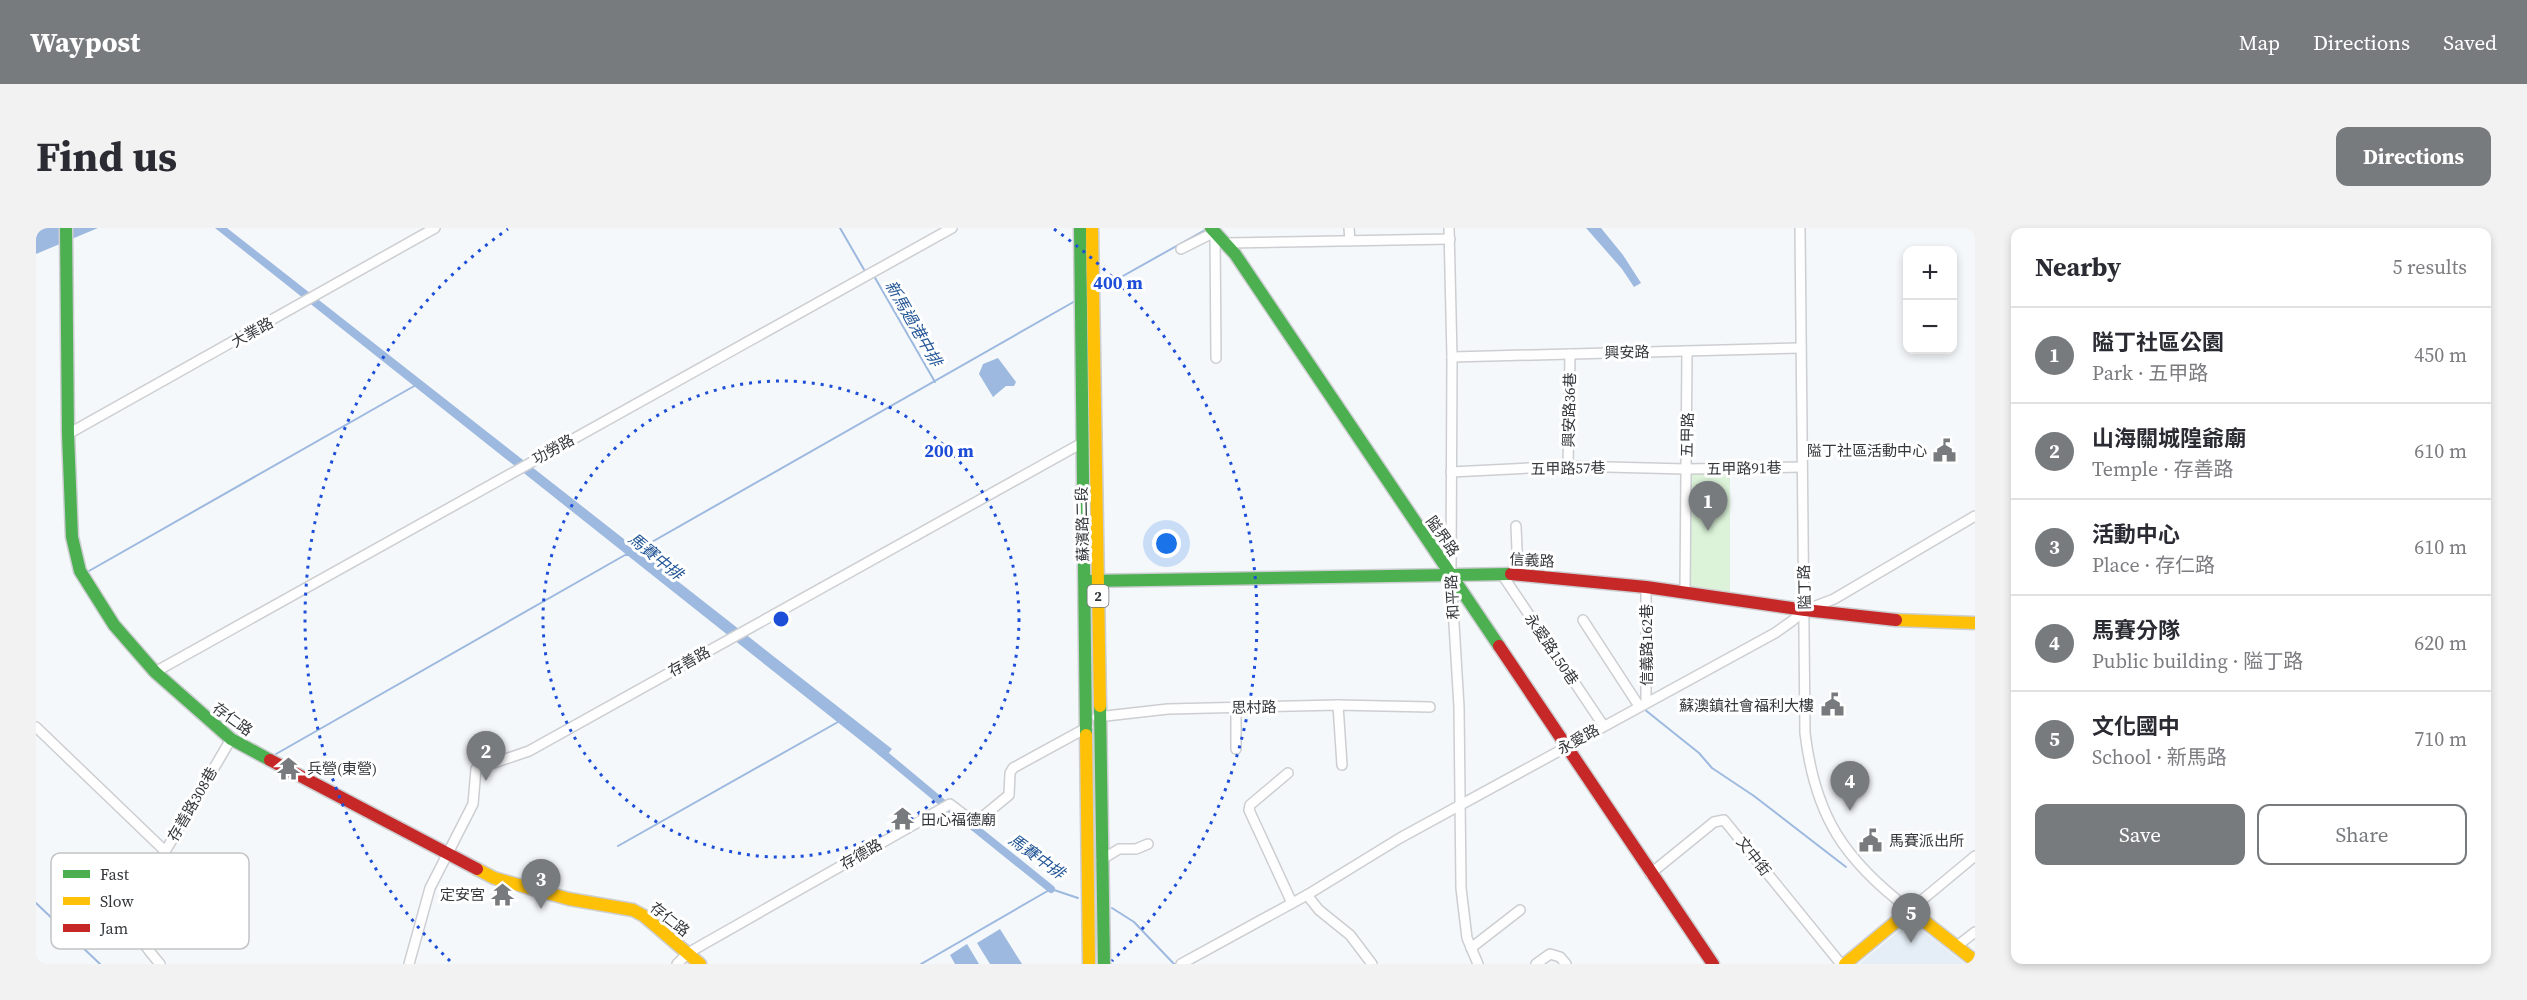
<!DOCTYPE html>
<meta charset="utf-8">
<style>
:root{--surface:#fff;--page:#f2f2f3;--text:#2b2b33;--muted:#7c7c81;--line:#e1e1e2;--accent:#787b7e}
body{margin:0;font-family:"Source Serif 4","Noto Sans TC",serif;background:var(--page);color:var(--text)}
.controls{position:absolute;right:18px;top:18px;display:grid;overflow:hidden;border-radius:12px;box-shadow:0 3px 9px #0003}
.controls button{width:54px;height:54px;display:grid;place-items:center;padding:0;border:0;border-bottom:2px solid var(--line);background:var(--surface);color:var(--text);font:30px sans-serif}
.you{position:absolute;left:1131px;top:316px;width:21px;height:21px;margin:-15px;border:4px solid #fff;border-radius:50%;background:#1a73e8;box-shadow:0 0 0 9px #1a73e833}
.badge{display:grid;place-items:center;width:39px;height:39px;border-radius:50%;background:var(--accent);color:#fff;font-size:20px;font-weight:700}
.pin{position:absolute;translate:-50% -50px;filter:drop-shadow(0 2px 3px #0008)}
.pin::after{content:'';position:absolute;top:32px;width:21px;height:18px;background:inherit;clip-path:polygon(0 0,100% 0,50% 100%)}
.list{margin:0;padding:0;list-style:none}
h2{display:flex;justify-content:space-between;align-items:center;height:78px;margin:0;padding:0 24px;font-size:26px}
h2 small{font-size:20px;font-weight:400;color:var(--muted)}
.list li{display:grid;grid-template-columns:39px 1fr auto;gap:18px;align-items:center;box-sizing:border-box;height:96px;padding:0 24px;border-top:2px solid var(--line)}
.list b{display:block;font-size:22px;white-space:nowrap}
.list p{margin:0;font-size:20px;white-space:nowrap;color:var(--muted)}
.list em{font-size:20px;font-style:normal;color:var(--muted)}
.actions{display:flex;gap:12px;padding:18px 24px}
.actions a{flex:1;padding:14px 0;border:2px solid var(--accent);border-radius:12px;text-align:center;font-size:21px;color:var(--accent)}
.actions .main{background:var(--accent);color:#fff}
.map{position:relative;flex:none;width:1939px;height:736px;overflow:hidden;border-radius:12px}
header{display:flex;align-items:center;gap:36px;box-sizing:border-box;height:84px;padding:0 30px;background:var(--accent);color:#fff}
header strong{font-size:28px}
nav{display:flex;gap:33px;margin-inline-start:auto;font-size:21px}
.intro{display:flex;align-items:center;justify-content:space-between;box-sizing:border-box;height:144px;padding:0 36px}
h1{margin:0;font-size:42px}
.button{padding:15px 27px;border-radius:12px;background:var(--accent);color:#fff;font-size:21px;font-weight:700}
main{display:flex;gap:36px;padding:0 36px}
aside{flex:1;background:var(--surface);border-radius:12px;box-shadow:0 3px 9px #0003}
.map>svg:first-child{display:block}
</style>
<header>
<strong>Waypost</strong>
<nav><a>Map</a><a>Directions</a><a>Saved</a></nav>
</header>
<div class="intro"><h1>Find us</h1><a class="button">Directions</a></div>
<main>
<div class="map">
<svg width="1939" height="736" viewBox="0 0 1939 736">
<rect width="100%" height="100%" fill="#f5f8fb"/>
<path fill="#e5eef6" d="M 1875,693 L 1929,736 L 1823,736 Z"/>
<path fill="#dcf3d9" d="M 1694,240 L 1694,371 L 1649,364 L 1650,241 Z"/>
<g fill="#9db9df">
<path d="M 0,0 L 62,0 L 0,26 Z"/>
<path d="M 179,0 L 191,0 L 856,521 L 848,531 Z"/>
<path d="M 1550,0 L 1565,0 L 1587,27 L 1605,55 L 1598,59 L 1586,41 Z"/>
<path d="M 962,130 L 980,154 L 978,158 L 970,158 L 957,169 L 943,146 L 947,136 Z"/>
<path d="M 964,701 L 986,736 L 954,736 L 941,715 Z"/>
<path d="M 931,716 L 943,736 L 919,736 L 914,727 Z"/>
</g>
<g fill="none" stroke-linecap="round" stroke-linejoin="round">
<g stroke="#9db9df" stroke-width="2">
<path d="M 804,0 L 830,45"/>
<path d="M 838,48 L 899,154"/>
<path d="M 1062,62 L 1169,2"/>
<path d="M 600,323 L 1041,72"/>
<path d="M 53,343 L 380,157"/>
<path d="M 1608,481 L 1663,525 L 1676,540 L 1718,568 L 1810,639"/>
<path d="M 240,526 L 589,327 L 592,327"/>
<path d="M 582,618 L 802,494"/>
<path d="M 0,675 L 64,736"/>
<path d="M 1076,680 L 1098,694 L 1138,736"/>
<path d="M 885,736 L 1015,661 L 1042,670"/>
</g>
<g stroke="#9db9df" stroke-width="8">
<path d="M 843,522 L 914,581"/>
<path d="M 929,592 L 1015,661"/>
</g>
<defs>
<g id="street">
<path d="M 1313,0 L 1314,12"/>
<path d="M 1413,0 L 1416,129 L 1415,346 L 1423,479 L 1425,660 L 1431,710 L 1442,736"/>
<path d="M 1764,0 L 1769,505 C 1779,588 1808,632 1874,682 L 1939,628"/>
<path d="M 1179,2 L 1180,130"/>
<path d="M 1191,15 L 1414,11"/>
<path d="M 1145,21 L 1179,4"/>
<path d="M 1416,129 L 1765,120"/>
<path d="M 32,206 L 399,0"/>
<path d="M 1532,238 L 1534,126"/>
<path d="M 1415,244 L 1532,238 L 1650,241 L 1766,239"/>
<path d="M 1480,298 L 1482,346"/>
<path d="M 1465,345 L 1567,497"/>
<path d="M 1610,359 L 1610,475"/>
<path d="M 1649,364 L 1651,123"/>
<path d="M 1547,392 L 1603,478"/>
<path d="M 119,444 L 916,0"/>
<path d="M 1302,477 L 1306,537"/>
<path d="M 1061,489 L 1132,481 L 1302,477 L 1394,479"/>
<path d="M 0,499 L 129,623"/>
<path d="M 1200,521 L 1200,480"/>
<path d="M 1252,545 L 1214,577 L 1213,582 L 1256,675"/>
<path d="M 1065,632 L 1083,621 L 1100,621 L 1112,616"/>
<path d="M 1614,646 L 1678,594 L 1688,592 L 1805,736"/>
<path d="M 1271,667 L 1283,682 L 1314,707 L 1336,736"/>
<path d="M 1921,718 L 1939,704"/>
<path d="M 1435,720 L 1484,682"/>
<path d="M 124,736 C 109,718 92,700 99,675 L 195,511"/>
<path d="M 373,736 L 394,660 L 437,576 L 440,541 L 493,523 L 1046,215"/>
<path d="M 641,736 L 652,725 L 914,576 L 939,595 L 973,567 L 974,545 L 977,540 L 1052,499"/>
<path d="M 1145,736 L 1271,667 L 1364,610 L 1739,405 L 1756,393 L 1769,382 L 1798,371 L 1939,288"/>
<path d="M 1500,736 L 1514,726 L 1524,729 L 1530,736"/>
</g>
<g id="fast">
<path d="M 30,0 L 32,206 L 36,309 L 44,343 L 78,397 L 119,444 L 195,511 L 234,532"/>
<path d="M 1044,0 L 1050,507"/>
<path d="M 1175,0 L 1199,26 L 1463,418"/>
<path d="M 1052,353 L 1475,346"/>
<path d="M 1064,478 L 1068,736"/>
</g>
<g id="slow">
<path d="M 1056,0 L 1064,478"/>
<path d="M 1860,392 L 1939,395"/>
<path d="M 1050,507 L 1053,736"/>
<path d="M 441,641 L 458,650 L 533,671 L 597,682 L 608,688 L 664,736"/>
<path d="M 1809,736 L 1874,682 L 1939,733"/>
</g>
<g id="jam">
<path d="M 1475,346 L 1610,359 L 1769,382 L 1860,392"/>
<path d="M 1463,418 L 1677,736"/>
<path d="M 234,532 L 441,641"/>
</g>
</defs>
<use href="#street" stroke="#ccced1" stroke-width="12"/>
<use href="#fast" stroke="#ccced1" stroke-width="15"/>
<use href="#slow" stroke="#ccced1" stroke-width="15"/>
<use href="#jam" stroke="#ccced1" stroke-width="15"/>
<use href="#street" stroke="#fefefe" stroke-width="9"/>
<use href="#fast" stroke="#4caf50" stroke-width="12"/>
<use href="#slow" stroke="#ffc107" stroke-width="12"/>
<use href="#jam" stroke="#c62828" stroke-width="12"/>
</g>
<g fill="none" stroke="#1d4ed8" stroke-width="3" stroke-dasharray="3 6">
<circle cx="745" cy="391" r="238"/>
<path d="M414 733A476 476 0 0 1 472 1M1018 1A476 476 0 0 1 1076 733"/>
</g>
<defs>
<symbol id="civic-bare" viewBox="-9 -9 18 18"><path d="M-.6-6.5H3V-4.5H.6V-3L4-1V1h2V6H-6V1h2V-1L-.6-3ZM-1.2 2.5V6h2.4V2.5Z" fill="#787b7e" stroke="#fff" stroke-width="2.5" paint-order="stroke"/></symbol>
<symbol id="temple-bare" viewBox="-9 -9 18 18"><path d="M0-6L5-2H3V0L6.5 2.5H4V6H1.5V3h-3V6H-4V2.5H-6.5L-3 0V-2H-5Z" fill="#787b7e" stroke="#fff" stroke-width="2.5" paint-order="stroke"/></symbol>
</defs>
<g fill-rule="evenodd">
<use href="#civic-bare" x="1892" y="206" width="33" height="33"/>
<use href="#civic-bare" x="1780" y="460" width="33" height="33"/>
<use href="#temple-bare" x="236" y="524" width="33" height="33"/>
<use href="#temple-bare" x="850" y="574" width="33" height="33"/>
<use href="#civic-bare" x="1818" y="596" width="33" height="33"/>
<use href="#temple-bare" x="450" y="650" width="33" height="33"/>
</g>
<g text-anchor="middle" dominant-baseline="central" stroke-width="6" stroke-linejoin="round" paint-order="stroke">
<rect fill="#fff" stroke="#727476" stroke-width="1.5" x="1051.5" y="357" width="21" height="22" rx="4.5"/>
<g font-size="14" font-weight="bold" fill="#35383b">
<text x="1062" y="368">2</text>
</g>
<g font-size="15" fill="#35383b" stroke="#fff">
<text transform="translate(216 104) rotate(-29)">大業路</text>
<text transform="translate(1591 124) rotate(-1)">興安路</text>
<text transform="translate(1533 182) rotate(-89)">興安路36巷</text>
<text transform="translate(1651 207) rotate(-89)">五甲路</text>
<text transform="translate(517 221) rotate(-29)">功勞路</text>
<text transform="translate(1532 240) rotate(-1)">五甲路57巷</text>
<text transform="translate(1708 240) rotate(-1)">五甲路91巷</text>
<text transform="translate(1046 296) rotate(-91)">蘇濱路二段</text>
<text transform="translate(1407 308) rotate(55)">隘界路</text>
<text transform="translate(1496 332) rotate(3)">信義路</text>
<text transform="translate(1768 359) rotate(-91)">隘丁路</text>
<text transform="translate(1416 369) rotate(-93)">和平路</text>
<text transform="translate(1610 417) rotate(-90)">信義路162巷</text>
<text transform="translate(1516 421) rotate(56)">永愛路150巷</text>
<text transform="translate(653 433) rotate(-29)">存善路</text>
<text transform="translate(1218 479) rotate(-1)">思村路</text>
<text transform="translate(197 491) rotate(36)">存仁路</text>
<text transform="translate(1542 511) rotate(-29)">永愛路</text>
<text transform="translate(156 576) rotate(-60)">存善路308巷</text>
<text transform="translate(825 626) rotate(-30)">存德路</text>
<text transform="translate(1718 628) rotate(52)">文中街</text>
<text transform="translate(634 691) rotate(38)">存仁路</text>
</g>
<g font-size="15" fill="#35383b" stroke="#fff" text-anchor="end">
<text x="1891" y="222">隘丁社區活動中心</text>
<text x="1778" y="477">蘇澳鎮社會福利大樓</text>
<text x="271" y="540" text-anchor="start">兵營(東營)</text>
<text x="885" y="591" text-anchor="start">田心福德廟</text>
<text x="1853" y="612" text-anchor="start">馬賽派出所</text>
<text x="449" y="666">定安宮</text>
</g>
<g font-size="16" font-style="italic" fill="#225596" stroke="#fff">
<text transform="translate(878 95) rotate(60)">新馬過港中排</text>
<text transform="translate(620 328) rotate(39)">馬賽中排</text>
<text transform="translate(1001 628) rotate(36)">馬賽中排</text>
</g>
</g>
<rect x="15" y="625" width="198" height="96" rx="9" fill="#fff" stroke="#c2c3c4" stroke-width="1.5"/>
<rect x="27" y="642" width="27" height="8" fill="#4caf50"/>
<rect x="27" y="669" width="27" height="8" fill="#ffc107"/>
<rect x="27" y="696" width="27" height="8" fill="#c62828"/>
<g font-size="16" fill="#35383b">
<text x="64" y="652">Fast</text>
<text x="64" y="679">Slow</text>
<text x="64" y="706">Jam</text>
</g>
<circle cx="745" cy="391" r="9" fill="#1d4ed8" stroke="#fff" stroke-width="3"/>
<g font-size="18" text-anchor="middle" font-weight="bold" fill="#1d4ed8" stroke="#fff" stroke-width="6" stroke-linejoin="round" paint-order="stroke">
<text x="1082" y="61">400 m</text>
<text x="913" y="229">200 m</text>
</g>
</svg>
<div class="controls">
<button>+</button>
<button>−</button>
</div>
<div class="you"></div>
<div class="pin badge" style="left:1672px;top:303px">1</div>
<div class="pin badge" style="left:450px;top:553px">2</div>
<div class="pin badge" style="left:505px;top:681px">3</div>
<div class="pin badge" style="left:1814px;top:583px">4</div>
<div class="pin badge" style="left:1875px;top:715px">5</div>
</div>
<aside>
<h2>Nearby<small>5 results</small></h2>
<ul class="list">
<li><span class="badge">1</span><div><b>隘丁社區公園</b><p>Park · 五甲路</p></div><em>450 m</em></li>
<li><span class="badge">2</span><div><b>山海關城隍爺廟</b><p>Temple · 存善路</p></div><em>610 m</em></li>
<li><span class="badge">3</span><div><b>活動中心</b><p>Place · 存仁路</p></div><em>610 m</em></li>
<li><span class="badge">4</span><div><b>馬賽分隊</b><p>Public building · 隘丁路</p></div><em>620 m</em></li>
<li><span class="badge">5</span><div><b>文化國中</b><p>School · 新馬路</p></div><em>710 m</em></li>
</ul>
<div class="actions"><a class="main">Save</a><a>Share</a></div>
</aside>
</main>
